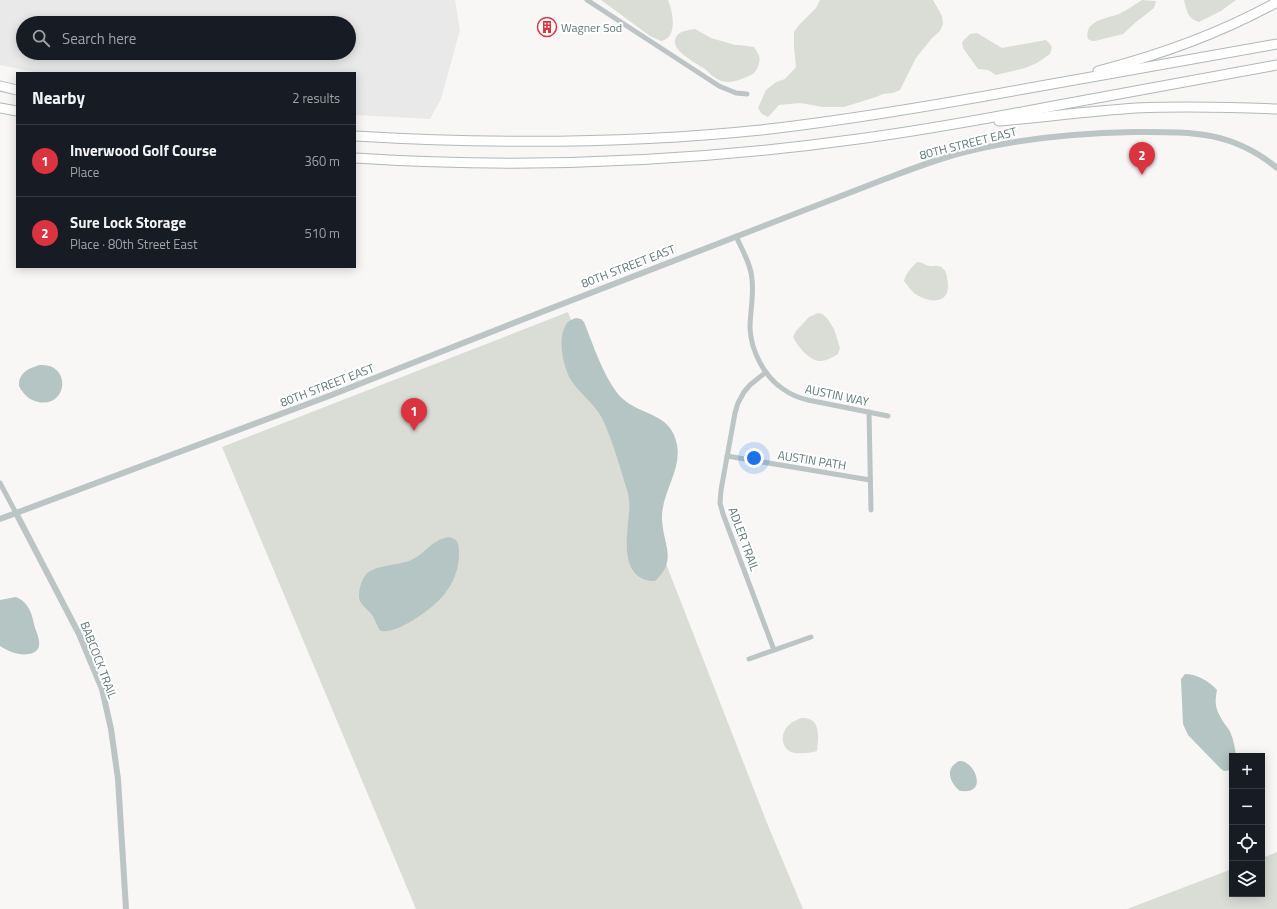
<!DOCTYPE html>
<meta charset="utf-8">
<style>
:root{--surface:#171b24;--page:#242831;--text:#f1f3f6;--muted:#9ea1a6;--line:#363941;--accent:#d93440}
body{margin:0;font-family:"Titillium Web",sans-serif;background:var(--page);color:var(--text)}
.controls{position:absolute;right:12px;bottom:12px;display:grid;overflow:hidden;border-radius:0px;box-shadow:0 2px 10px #0003}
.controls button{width:36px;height:36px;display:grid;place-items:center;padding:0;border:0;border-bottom:1px solid var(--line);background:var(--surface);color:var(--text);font:20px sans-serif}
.you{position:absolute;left:754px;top:458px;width:14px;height:14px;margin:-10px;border:3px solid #fff;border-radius:50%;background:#1a73e8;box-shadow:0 0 0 6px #1a73e833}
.badge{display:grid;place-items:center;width:26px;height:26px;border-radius:50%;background:var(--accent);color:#fff;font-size:13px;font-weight:700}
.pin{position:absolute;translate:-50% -33px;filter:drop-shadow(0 1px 2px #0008)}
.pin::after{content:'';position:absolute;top:21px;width:14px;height:12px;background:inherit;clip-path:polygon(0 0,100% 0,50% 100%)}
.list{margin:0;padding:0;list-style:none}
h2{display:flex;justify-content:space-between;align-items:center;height:52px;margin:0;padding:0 16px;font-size:17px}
h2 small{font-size:13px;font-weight:400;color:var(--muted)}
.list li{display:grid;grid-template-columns:26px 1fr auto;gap:12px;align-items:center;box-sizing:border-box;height:72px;padding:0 16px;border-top:1px solid var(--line)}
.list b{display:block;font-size:15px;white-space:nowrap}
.list p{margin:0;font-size:13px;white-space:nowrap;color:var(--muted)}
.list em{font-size:13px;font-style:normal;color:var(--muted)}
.icon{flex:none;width:22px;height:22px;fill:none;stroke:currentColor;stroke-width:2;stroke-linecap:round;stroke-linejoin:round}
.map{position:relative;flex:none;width:1277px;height:909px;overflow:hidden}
.search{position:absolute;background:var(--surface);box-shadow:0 2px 10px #0003;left:16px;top:16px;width:340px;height:44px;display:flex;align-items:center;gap:10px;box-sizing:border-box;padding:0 14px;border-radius:22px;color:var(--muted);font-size:15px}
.panel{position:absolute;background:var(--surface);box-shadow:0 2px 10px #0003;left:16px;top:72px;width:340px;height:196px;border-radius:0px}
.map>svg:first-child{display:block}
</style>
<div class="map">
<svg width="1277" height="909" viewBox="0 0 1277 909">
<rect width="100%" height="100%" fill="#f8f7f5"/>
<path fill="#e9e9e9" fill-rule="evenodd" d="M 0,0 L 455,0 L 460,30 L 441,99 L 430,119 L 355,115 L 355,73 L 40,73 L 0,65 ZM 23,23 L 349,23 L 349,53 L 23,53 Z"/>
<g fill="#daddd5">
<path d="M 601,0 L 668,0 C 673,12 678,38 661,41 L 650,36 Z"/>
<path d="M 820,0 L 933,0 L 942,16 L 943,24 L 940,31 L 932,38 L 916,58 L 900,90 L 893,93 L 883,94 L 876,97 L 844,107 L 823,107 L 800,103 L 779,105 L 768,117 L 762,114 L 758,108 L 766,90 L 776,82 L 785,79 L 796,67 L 794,47 L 794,32 L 798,26 L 816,8 Z"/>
<path d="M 1142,0 L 1156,1 L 1154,8 L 1136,22 L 1123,34 L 1095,41 L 1092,41 L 1088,39 C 1083,21 1107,18 1119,14 C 1127,10 1134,5 1142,0 Z"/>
<path d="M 1184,0 L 1236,0 L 1221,11 L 1199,22 C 1187,18 1187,11 1184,0 Z"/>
<path d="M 695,29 L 711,38 L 735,45 L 739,45 L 754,47 C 756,50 758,53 759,56 C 761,60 758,69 754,73 C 749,77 735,82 728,82 C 716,82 711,73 702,67 C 694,62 669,49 676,37 C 679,31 688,30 695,29 Z"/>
<path d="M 977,33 L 1002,48 L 1046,40 L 1049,43 L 1052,47 L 1050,54 L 1037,63 L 1025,68 L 996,75 L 988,70 L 978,69 L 963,48 L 962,42 L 970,34 Z"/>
<path d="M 917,262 C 922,262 925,265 929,266 C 932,267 935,265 938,266 C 944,267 947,273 947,278 C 953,304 931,305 914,293 C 910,289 907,285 904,281 C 906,273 911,268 917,262 Z"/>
<path d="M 568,312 L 767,823 L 803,909 L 416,909 L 222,447 Z"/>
<path d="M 818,313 L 822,314 L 827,318 L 834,329 L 840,348 L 838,354 C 833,357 828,360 822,361 C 810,362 798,347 793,337 L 796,331 L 809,317 Z"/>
<path d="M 801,718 C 821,717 819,736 817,751 C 811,753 794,755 789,751 C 780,744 781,731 790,724 C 793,721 797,720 801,718 Z"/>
<path d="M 1277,852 L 1277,909 L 1127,909 L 1232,869 L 1232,894 L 1262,894 L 1262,858 Z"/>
</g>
<g fill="#b4c5c4">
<path d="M 576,318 L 581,319 L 584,322 C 594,347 602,373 618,394 C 637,417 671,410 677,445 C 682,470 661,493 662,519 C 663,545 678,560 655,581 C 652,581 648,581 646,580 C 619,572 628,531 629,512 C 630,505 629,499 628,493 C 620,468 613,441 602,418 C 594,403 580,394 571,380 C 563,367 556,335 568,322 C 570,320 573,319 576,318 Z"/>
<path d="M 40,365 C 72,363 68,408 38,402 C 29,400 23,394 19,386 C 18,373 29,368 40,365 Z"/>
<path d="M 449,537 C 458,539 459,544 459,553 C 459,586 437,606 410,622 C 401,627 392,632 381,631 C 377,627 376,621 372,615 C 369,610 363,607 360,601 C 357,593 362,575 370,571 C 382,565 397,565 409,561 C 425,555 430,540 449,537 Z"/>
<path d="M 16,597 C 30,603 32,615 35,628 C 37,633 40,640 39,646 C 38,650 36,651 33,653 C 21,657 10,652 0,646 L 0,600 Z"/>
<path d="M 1185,674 C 1197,674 1209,681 1217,690 C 1214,705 1216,710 1224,723 C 1226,726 1230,730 1231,734 C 1234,741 1235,749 1236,756 L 1232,756 L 1232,770 L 1224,771 L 1221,769 L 1188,735 L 1183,724 L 1181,679 Z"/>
<path d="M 959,761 C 972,760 983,783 973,789 C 970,792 964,791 960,791 C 950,783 944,769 959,761 Z"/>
</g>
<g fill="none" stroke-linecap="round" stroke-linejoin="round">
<defs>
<g id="motorway">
<path d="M 1098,71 C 1160,55 1221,33 1277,2"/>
<path d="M 0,86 L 17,90"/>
<path d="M 0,108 L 17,111"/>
<path d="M 999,121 C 1045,117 1091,111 1136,108 C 1183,106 1230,107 1277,109"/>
<path d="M 355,136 C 490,144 626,144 761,130 C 849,120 937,105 1024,89 C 1108,74 1193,59 1277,44"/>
<path d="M 355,158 C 523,169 692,162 858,139 C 929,130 1000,116 1070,103 C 1139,90 1208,78 1277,65"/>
</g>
</defs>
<use href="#motorway" stroke="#b1b8b9" stroke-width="11"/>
<g stroke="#bdc4c5" stroke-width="5">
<path d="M 587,0 L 719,86 L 736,93 L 747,94"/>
<path d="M 736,236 C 742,250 751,264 752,279 C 754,296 750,312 750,328 C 751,351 764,376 783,389 C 790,394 799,398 808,400 L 888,416"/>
<path d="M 766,372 L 750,385 L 744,392 L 738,403 L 735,413 L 721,490 L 720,503 L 723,514 L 774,650"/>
<path d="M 869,412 L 871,510"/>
<path d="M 727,456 L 870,480"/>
<path d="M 0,483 L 16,513"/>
<path d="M 749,659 L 811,637"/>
</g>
<g stroke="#bdc4c5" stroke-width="6">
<path d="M 16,513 L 79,634 L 102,689 L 111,729 L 118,779 L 126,909"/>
<path d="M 0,519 L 329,396 L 557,306 L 885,179 C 909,170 932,161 957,154 C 1015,139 1074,133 1134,132 C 1190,132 1231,130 1277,168"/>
</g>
<use href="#motorway" stroke="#fff" stroke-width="9"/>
</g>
<defs>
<symbol id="building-ring" viewBox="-11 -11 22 22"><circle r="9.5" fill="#fff" stroke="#d93440" stroke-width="1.5"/><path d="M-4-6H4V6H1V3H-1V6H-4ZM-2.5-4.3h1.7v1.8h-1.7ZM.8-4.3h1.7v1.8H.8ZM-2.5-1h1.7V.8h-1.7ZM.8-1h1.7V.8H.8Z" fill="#d93440"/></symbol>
</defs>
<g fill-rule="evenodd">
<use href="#building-ring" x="536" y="16" width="22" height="22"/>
</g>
<g text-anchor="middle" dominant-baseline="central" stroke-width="4" stroke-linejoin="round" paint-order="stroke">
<g font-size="12" fill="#607679" stroke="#fff" text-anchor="start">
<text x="561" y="27">Wagner Sod</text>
</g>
<g font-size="12" fill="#607679" stroke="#fff">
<text transform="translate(968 143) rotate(-14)">80TH STREET EAST</text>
<text transform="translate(628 266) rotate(-21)">80TH STREET EAST</text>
<text transform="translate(327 385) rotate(-21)">80TH STREET EAST</text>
<text transform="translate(837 395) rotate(12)">AUSTIN WAY</text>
<text transform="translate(812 460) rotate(9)">AUSTIN PATH</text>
<text transform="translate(744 539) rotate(70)">ADLER TRAIL</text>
<text transform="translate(99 660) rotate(69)">BABCOCK TRAIL</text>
</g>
</g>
</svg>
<div class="controls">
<button>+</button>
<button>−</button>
<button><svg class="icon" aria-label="locate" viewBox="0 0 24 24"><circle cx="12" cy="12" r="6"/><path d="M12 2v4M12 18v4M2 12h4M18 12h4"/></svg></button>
<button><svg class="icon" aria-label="layers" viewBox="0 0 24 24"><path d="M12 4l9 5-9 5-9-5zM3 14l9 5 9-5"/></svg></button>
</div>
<div class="you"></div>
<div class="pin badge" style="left:414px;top:431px">1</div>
<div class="pin badge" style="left:1142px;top:175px">2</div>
<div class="search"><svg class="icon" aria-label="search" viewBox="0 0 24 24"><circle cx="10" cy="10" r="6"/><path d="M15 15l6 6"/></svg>Search here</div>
<section class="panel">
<h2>Nearby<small>2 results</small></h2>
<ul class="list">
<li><span class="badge">1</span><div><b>Inverwood Golf Course</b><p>Place</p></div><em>360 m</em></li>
<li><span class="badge">2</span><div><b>Sure Lock Storage</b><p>Place · 80th Street East</p></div><em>510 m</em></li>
</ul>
</section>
</div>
